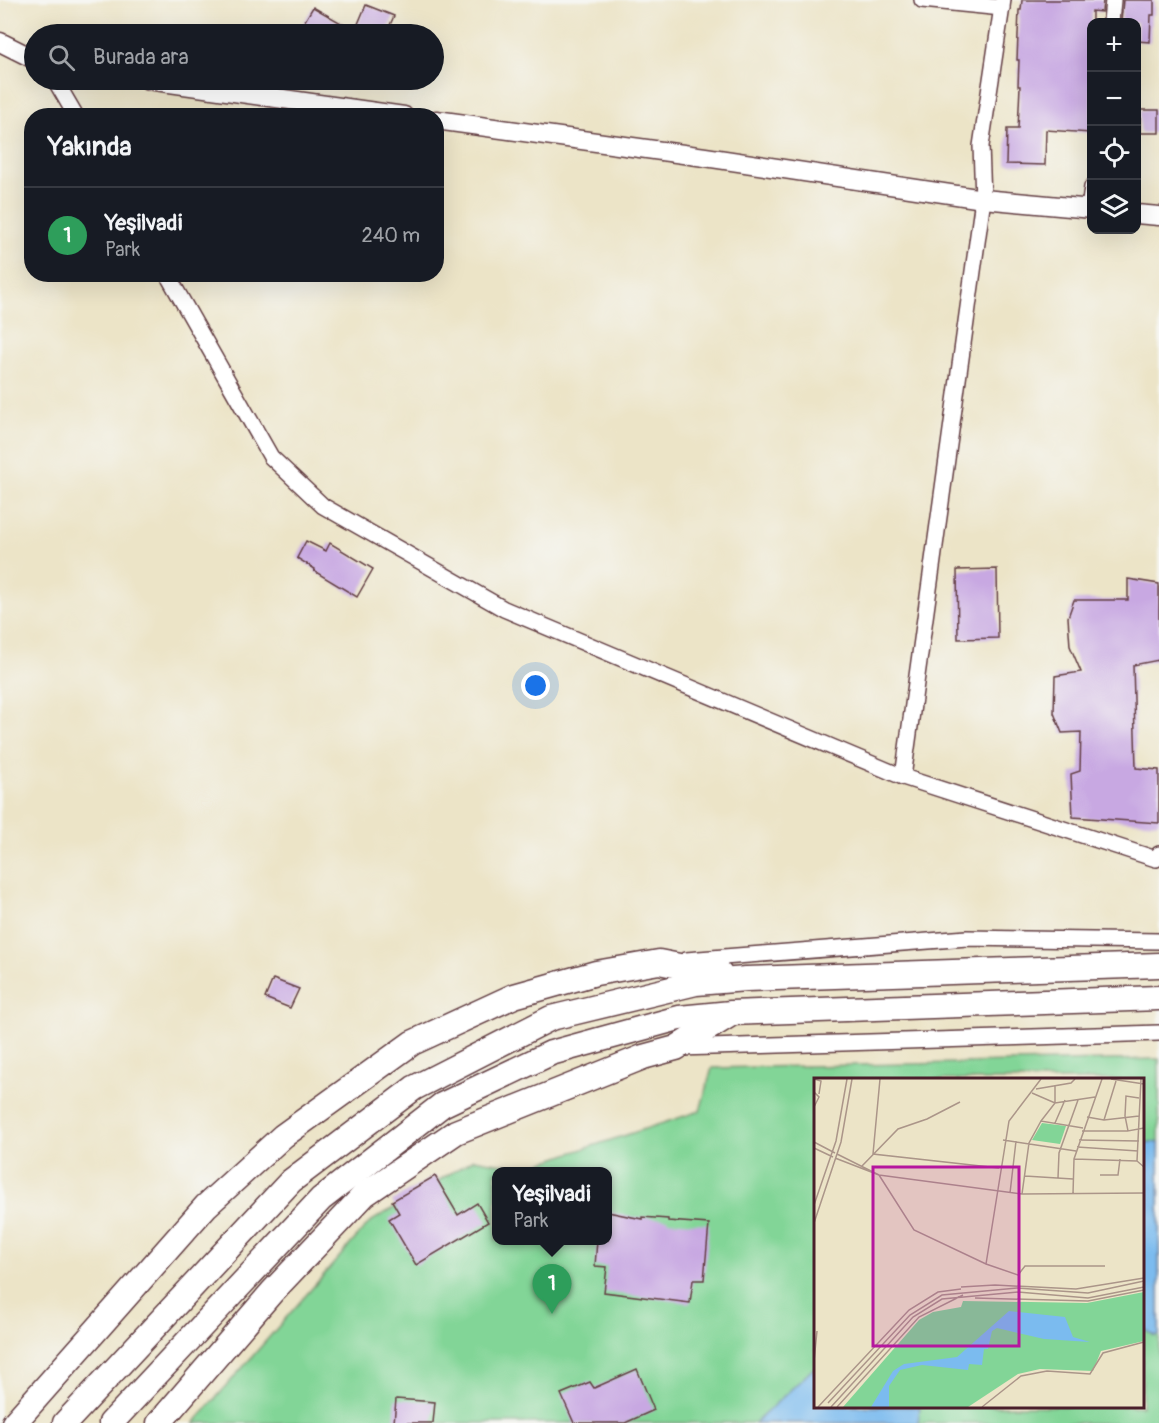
<!DOCTYPE html>
<html lang="tr">
<meta charset="utf-8">
<style>
:root{--surface:#171b24;--page:#242831;--text:#f1f3f6;--muted:#9ea1a6;--line:#363941;--accent:#d690ce}
body{margin:0;font-family:Pangolin,sans-serif;background:var(--page);color:var(--text)}
.controls{position:absolute;right:18px;top:18px;display:grid;overflow:hidden;border-radius:12px;box-shadow:0 6px 24px #0002}
.controls button{width:54px;height:54px;display:grid;place-items:center;padding:0;border:0;border-bottom:2px solid var(--line);background:var(--surface);color:var(--text);font:30px sans-serif}
.you{position:absolute;left:536px;top:686px;width:21px;height:21px;margin:-15px;border:4px solid #fff;border-radius:50%;background:#1a73e8;box-shadow:0 0 0 9px #1a73e833}
.badge{display:grid;place-items:center;width:39px;height:39px;border-radius:50%;background:var(--accent);color:#fff;font-size:20px;font-weight:700}
.pin{position:absolute;translate:-50% -50px;filter:drop-shadow(0 2px 3px #0008)}
.pin::after{content:'';position:absolute;top:32px;width:21px;height:18px;background:inherit;clip-path:polygon(0 0,100% 0,50% 100%)}
.popup{position:absolute;left:492px;top:1167px;width:120px;height:78px;box-sizing:border-box;display:grid;place-content:center;border-radius:12px;background:var(--surface);filter:drop-shadow(0 2px 4px #0005);font-size:20px;white-space:nowrap;color:var(--muted)}
.popup b{font-size:22px;color:var(--text)}
.popup::after{content:'';position:absolute;left:50%;top:100%;margin-left:-12px;border:12px solid transparent;border-top-color:var(--surface)}
.list{margin:0;padding:0;list-style:none}
h2{display:flex;justify-content:space-between;align-items:center;height:78px;margin:0;padding:0 24px;font-size:26px}
h2 small{font-size:20px;font-weight:400;color:var(--muted)}
.list li{display:grid;grid-template-columns:39px 1fr auto;gap:18px;align-items:center;box-sizing:border-box;height:96px;padding:0 24px;border-top:2px solid var(--line)}
.list b{display:block;font-size:22px;white-space:nowrap}
.list p{margin:0;font-size:20px;white-space:nowrap;color:var(--muted)}
.list em{font-size:20px;font-style:normal;color:var(--muted)}
.icon{flex:none;width:33px;height:33px;fill:none;stroke:currentColor;stroke-width:2;stroke-linecap:round;stroke-linejoin:round}
.map{position:relative;flex:none;width:1159px;height:1423px;overflow:hidden}
.search{position:absolute;background:var(--surface);box-shadow:0 6px 24px #0002;left:24px;top:24px;width:420px;height:66px;display:flex;align-items:center;gap:15px;box-sizing:border-box;padding:0 21px;border-radius:33px;color:var(--muted);font-size:22px}
.panel{position:absolute;background:var(--surface);box-shadow:0 6px 24px #0002;left:24px;top:108px;width:420px;height:174px;border-radius:24px}
.map>svg:first-child{display:block}
</style>
<div class="map">
<svg width="1159" height="1423" viewBox="0 0 1159 1423">
<rect width="100%" height="100%" fill="#f6f6f2"/>
<filter id="ink" filterUnits="userSpaceOnUse"><feTurbulence type="fractalNoise" baseFrequency=".0167" numOctaves="2"/><feDisplacementMap in="SourceGraphic" scale="12" xChannelSelector="R" yChannelSelector="G"/><feConvolveMatrix kernelMatrix="1 2 1 2 8 2 1 2 1" color-interpolation-filters="sRGB"/></filter>
<filter id="wash" filterUnits="userSpaceOnUse"><feTurbulence type="fractalNoise" baseFrequency=".008" numOctaves="4" result="noise"/><feDisplacementMap in="SourceGraphic" scale="24" xChannelSelector="R" yChannelSelector="G"/><feGaussianBlur stdDeviation="1.35" result="paint"/><feColorMatrix in="noise" values="0 0 0 0 0 0 0 0 0 0 0 0 0 0 0 0 0 1.4 0 .05"/><feComposite in="paint" operator="in"/></filter>
<g filter="url(#wash)">
<rect width="100%" height="100%" fill="#ece4c7"/>
<path fill="#82d597" stroke="#667a61" stroke-width="1.5" fill-rule="evenodd" d="M 1159,1059 L 1159,1423 L 194,1423 L 370,1222 L 474,1159 L 525,1168 L 700,1111 L 712,1068 ZM 816,1080 L 1142,1080 L 1142,1406 L 816,1406 ZM 496,1172 L 608,1172 L 608,1240 L 496,1240 Z"/>
<g fill="#7bbbef" stroke="#626d8d" stroke-width="1.5">
<path d="M 1152,1142 L 1159,1143 L 1159,1335 L 1155,1336 L 1142,1328 L 1143,1143 Z"/>
<path d="M 815,1367 L 816,1406 L 920,1407 L 918,1423 L 755,1423 Z"/>
</g>
<g id="blocks">
<g fill="#c8a8e2">
<path d="M 1022,0 L 1103,0 L 1102,12 L 1092,11 L 1091,133 L 1046,130 L 1045,165 L 1006,164 L 1007,129 L 1018,129 L 1020,86 L 1018,86 L 1019,60 L 1017,60 L 1019,10 L 1021,10 Z"/>
<path d="M 1123,0 L 1154,0 L 1154,15 L 1151,15 L 1150,42 L 1137,41 L 1137,22 L 1121,22 Z"/>
<path d="M 366,5 L 394,16 L 386,34 L 297,34 L 313,7 L 355,31 Z"/>
<rect x="1140" y="110" width="19" height="23"/>
<path d="M 306,541 L 326,551 L 330,543 L 373,569 L 357,597 L 314,571 L 315,569 L 297,558 Z"/>
<path d="M 997,569 L 998,638 L 958,639 L 957,570 Z"/>
<path d="M 1128,579 L 1159,584 L 1159,660 L 1133,665 L 1136,768 L 1159,770 L 1159,823 L 1073,817 L 1071,774 L 1080,771 L 1081,732 L 1062,733 L 1054,713 L 1055,676 L 1081,672 L 1070,646 L 1068,617 L 1074,600 L 1128,600 Z"/>
<path d="M 273,979 L 299,989 L 290,1008 L 265,998 Z"/>
<path d="M 435,1176 L 458,1215 L 477,1203 L 488,1222 L 416,1265 L 389,1219 L 399,1213 L 392,1201 Z"/>
<path d="M 608,1212 L 642,1219 L 642,1217 L 668,1219 L 668,1221 L 709,1224 L 704,1280 L 693,1280 L 690,1303 L 604,1292 L 607,1267 L 595,1266 L 597,1240 L 608,1240 Z"/>
<path d="M 637,1369 L 654,1410 L 625,1423 L 574,1423 L 561,1394 L 590,1382 L 594,1388 Z"/>
<path d="M 396,1399 L 435,1402 L 433,1423 L 394,1423 Z"/>
</g>
</g>
</g>
<g filter="url(#ink)">
<use href="#blocks" fill-opacity="0" stroke="#623d42" stroke-width="1.5"/>
<g fill="none" stroke-linecap="round" stroke-linejoin="round">
<defs>
<g id="minor">
<path d="M 922,0 L 1002,8"/>
<path d="M 1111,22 L 1113,0"/>
<path d="M 55,80 L 76,116"/>
<path d="M 1089,209 L 1092,187"/>
<path d="M 167,274 L 271,457 L 323,506 L 504,609 L 903,777 L 1156,859 L 1159,854"/>
<path d="M 903,777 L 983,199 L 981,146 L 1003,0"/>
<path d="M 686,960 L 967,938 L 1159,941"/>
<path d="M 679,1048 L 1159,1033"/>
</g>
<g id="tertiary">
<path d="M 0,42 L 34,59"/>
<path d="M 148,80 L 404,116"/>
<path d="M 436,120 L 705,157 L 983,199 L 1092,209"/>
<path d="M 1136,214 L 1159,216"/>
</g>
<g id="primary">
<path d="M 14,1423 L 206,1206 L 283,1136 L 412,1043 L 514,996 L 596,973 L 659,962 L 720,974"/>
<path d="M 65,1423 L 291,1181 L 414,1088 L 551,1018 L 696,983 L 746,979 L 1159,965"/>
<path d="M 111,1423 L 321,1199 L 442,1105 L 551,1053 L 679,1018 L 731,1013 L 1159,998"/>
<path d="M 159,1423 L 272,1292 L 365,1194 L 456,1132 L 643,1057 L 676,1048 L 728,1016"/>
</g>
</defs>
<use href="#minor" stroke="#623d42" stroke-width="18"/>
<use href="#tertiary" stroke="#623d42" stroke-width="21"/>
<use href="#primary" stroke="#623d42" stroke-width="27"/>
<use href="#minor" stroke="#fff" stroke-width="15"/>
<use href="#tertiary" stroke="#fff" stroke-width="18"/>
<use href="#primary" stroke="#fff" stroke-width="24"/>
</g>
</g>
<g transform="translate(814 1078)">
<rect width="330" height="330" fill="#ece4c7"/>
<path d="M 228,45 L 252,48 L 246,66 L 218,62 ZM 330,214 L 330,263 L 287,273 L 279,293 L 226,291 L 204,296 L 154,329 L 29,329 L 105,242 L 119,234 L 147,229 L 149,223 L 273,225 Z" fill="#82d597"/>
<path d="M 195,233 L 251,239 L 259,259 L 276,264 L 230,261 L 183,250 L 178,253 L 174,271 L 170,271 L 168,287 L 155,286 L 154,292 L 108,287 L 86,292 L 75,308 L 75,329 L 57,329 L 79,293 L 90,286 L 143,279 Z" fill="#7bbbef"/>
<path fill="none" stroke="#ab9589" stroke-width="1.5" d="M 0,1 L 7,3 L 5,16M 66,1 L 59,76 L 185,90M 297,1 L 330,6M 327,1 L 323,83 L 330,89M 222,11 L 257,5 L 261,1M 0,14 L 5,19 L 0,29M 218,15 L 241,25 L 281,19M 325,20 L 312,18 L 311,38 L 314,53 L 330,50M 273,39 L 290,42 L 325,38M 290,42 L 302,3M 227,43 L 241,25 L 241,7M 241,45 L 251,22M 268,53 L 314,53M 189,62 L 262,73M 265,62 L 325,63M 0,64 L 21,75M 263,69 L 324,73M 0,70 L 19,79M 21,80 L 65,97 L 23,76M 260,81 L 323,83M 48,88 L 84,51 L 113,41 L 146,24M 65,97 L 100,152 L 172,186 L 204,197 L 211,188 L 291,188M 65,97 L 208,116 L 330,115M 286,97 L 304,97 L 306,81M 211,98 L 259,101M 244,100 L 245,75 L 264,22M 196,115 L 202,63M 208,116 L 215,65 L 227,43 L 269,50M 259,116 L 260,81 L 288,1M 0,127 L 22,63 L 33,1M 0,145 L 27,64 L 38,1M 172,186 L 195,43 L 227,1M 0,203 L 0,262M 147,209 L 181,207 L 262,211 L 330,200M 161,220 L 274,223 L 330,212M 0,283 L 3,253M 14,325 L 96,237 L 128,217 L 203,210 L 274,215 L 330,203M 4,329 L 95,232 L 124,214 L 147,211M 17,329 L 99,239 L 128,221 L 204,214 L 274,220 L 330,209M 23,329 L 105,239 L 149,217M 168,329 L 207,298 L 233,293 L 276,296 L 289,275 L 330,264"/>
<path fill="#b5179e" fill-opacity="0.15" stroke="#b5179e" stroke-width="3" d="M 59,89 L 205,89 L 205,268 L 59,268 Z"/>
<rect width="330" height="330" fill="none" stroke="#4a1f2b" stroke-width="3"/>
</g>
</svg>
<div class="controls">
<button>+</button>
<button>−</button>
<button><svg class="icon" aria-label="locate" viewBox="0 0 24 24"><circle cx="12" cy="12" r="6"/><path d="M12 2v4M12 18v4M2 12h4M18 12h4"/></svg></button>
<button><svg class="icon" aria-label="layers" viewBox="0 0 24 24"><path d="M12 4l9 5-9 5-9-5zM3 14l9 5 9-5"/></svg></button>
</div>
<div class="you"></div>
<div class="pin badge" style="left:552px;top:1314px;background:#2e9e5b">1</div>
<div class="popup"><b>Yeşilvadi</b>Park</div>
<div class="search"><svg class="icon" aria-label="search" viewBox="0 0 24 24"><circle cx="10" cy="10" r="6"/><path d="M15 15l6 6"/></svg>Burada ara</div>
<section class="panel">
<h2>Yakında<small></small></h2>
<ul class="list">
<li><span class="badge" style="background:#2e9e5b">1</span><div><b>Yeşilvadi</b><p>Park</p></div><em>240 m</em></li>
</ul>
</section>
</div>
